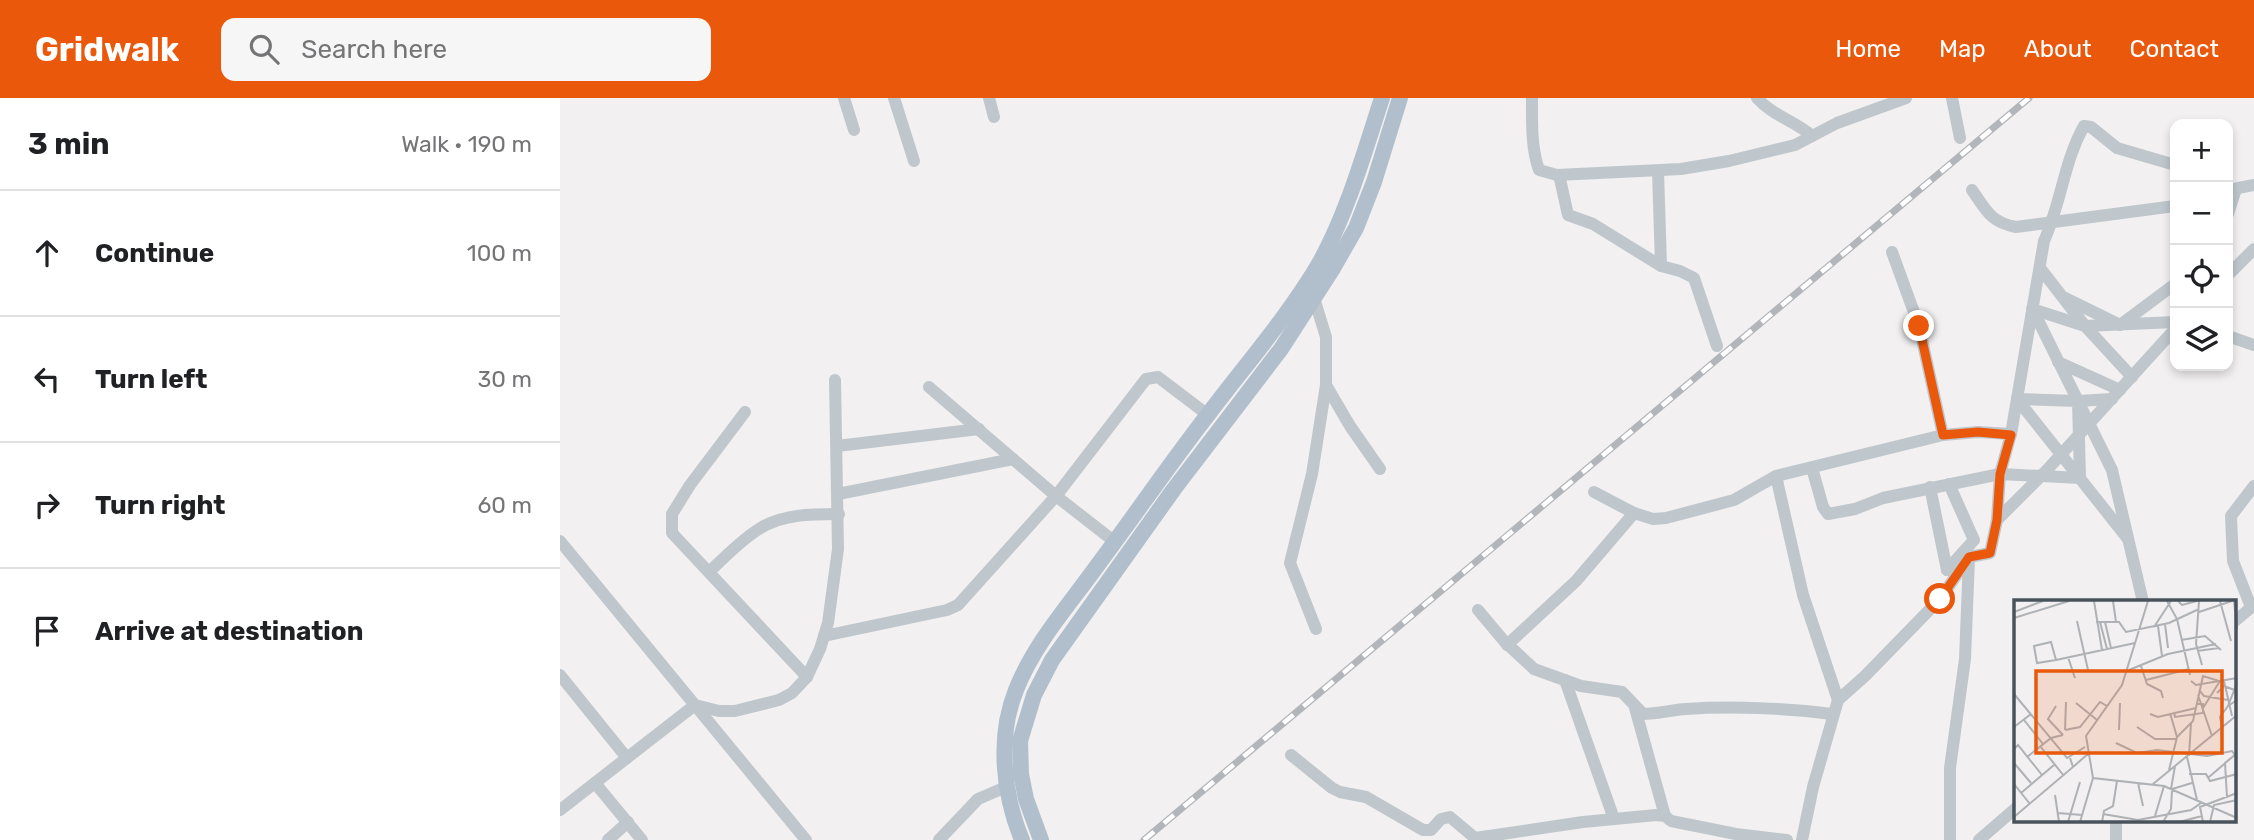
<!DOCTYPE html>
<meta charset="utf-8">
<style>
:root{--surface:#fff;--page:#f6f6f6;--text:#202124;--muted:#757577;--line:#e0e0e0;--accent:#ea580c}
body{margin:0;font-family:Rubik,sans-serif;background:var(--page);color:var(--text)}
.controls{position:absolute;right:21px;top:21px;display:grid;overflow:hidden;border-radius:14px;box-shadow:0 4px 10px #0003}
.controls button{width:63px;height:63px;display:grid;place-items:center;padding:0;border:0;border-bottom:2px solid var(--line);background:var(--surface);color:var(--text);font:35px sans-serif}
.stop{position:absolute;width:21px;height:21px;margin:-16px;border:5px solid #ea580c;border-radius:50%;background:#fff}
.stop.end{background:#ea580c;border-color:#fff;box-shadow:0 2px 7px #0008}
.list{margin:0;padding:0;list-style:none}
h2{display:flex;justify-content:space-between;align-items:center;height:91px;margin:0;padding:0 28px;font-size:30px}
h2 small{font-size:23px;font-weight:400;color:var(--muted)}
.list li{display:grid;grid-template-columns:46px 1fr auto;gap:21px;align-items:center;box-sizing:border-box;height:126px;padding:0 28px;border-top:2px solid var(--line)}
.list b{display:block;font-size:26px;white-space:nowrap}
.list em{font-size:23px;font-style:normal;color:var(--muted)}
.icon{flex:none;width:38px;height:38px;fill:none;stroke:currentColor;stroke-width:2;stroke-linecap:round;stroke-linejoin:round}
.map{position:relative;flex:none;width:1694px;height:742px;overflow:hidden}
header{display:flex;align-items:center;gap:42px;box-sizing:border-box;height:98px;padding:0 35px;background:var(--accent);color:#fff}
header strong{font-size:33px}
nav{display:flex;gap:38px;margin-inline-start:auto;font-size:24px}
.search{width:490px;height:63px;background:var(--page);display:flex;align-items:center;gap:18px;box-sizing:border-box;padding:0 24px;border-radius:14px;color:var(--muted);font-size:26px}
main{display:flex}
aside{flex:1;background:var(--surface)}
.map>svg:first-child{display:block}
</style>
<header>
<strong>Gridwalk</strong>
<div class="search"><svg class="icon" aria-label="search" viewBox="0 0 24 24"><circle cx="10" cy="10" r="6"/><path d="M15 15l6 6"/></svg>Search here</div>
<nav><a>Home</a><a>Map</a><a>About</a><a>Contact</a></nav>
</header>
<main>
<aside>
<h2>3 min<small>Walk · 190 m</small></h2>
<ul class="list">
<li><svg class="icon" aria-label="ahead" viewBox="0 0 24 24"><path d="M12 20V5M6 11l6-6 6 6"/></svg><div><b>Continue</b></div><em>100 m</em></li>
<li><svg class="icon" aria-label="left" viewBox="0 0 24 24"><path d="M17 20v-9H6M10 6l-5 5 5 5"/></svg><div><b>Turn left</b></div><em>30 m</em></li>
<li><svg class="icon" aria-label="right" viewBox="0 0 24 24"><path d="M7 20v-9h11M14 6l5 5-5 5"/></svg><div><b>Turn right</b></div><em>60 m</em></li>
<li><svg class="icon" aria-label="arrive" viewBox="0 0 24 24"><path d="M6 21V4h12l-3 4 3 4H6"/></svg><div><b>Arrive at destination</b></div></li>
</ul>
</aside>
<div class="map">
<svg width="1694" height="742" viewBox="0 0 1694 742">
<rect width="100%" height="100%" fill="#f2f0f0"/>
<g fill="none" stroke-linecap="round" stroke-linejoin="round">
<g stroke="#bfc7cd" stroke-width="12">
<path d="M 284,0 L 294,32"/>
<path d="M 334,0 L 354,63"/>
<path d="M 429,0 L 434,19"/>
<path d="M 972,0 C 972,23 971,50 979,72 L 997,77 L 1000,81 L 1008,117 L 1033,126 L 1101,168 L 1120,173 L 1134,180 L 1157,248"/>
<path d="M 1197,0 C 1213,18 1235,23 1252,38"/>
<path d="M 1392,0 L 1400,40"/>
<path d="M 1098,73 L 1101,168"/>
<path d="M 997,77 L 1121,71 L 1169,63 L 1235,47 L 1277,25 L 1346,0"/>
<path d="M 1412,92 C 1426,112 1430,124 1456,129 L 1615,108"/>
<path d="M 1668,92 L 1694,87"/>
<path d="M 1668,116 L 1676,91"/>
<path d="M 1332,154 L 1359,228 L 1383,337"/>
<path d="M 1480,170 L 1525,228 L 1615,224"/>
<path d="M 1668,177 L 1694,151"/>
<path d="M 754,200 L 766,239 L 766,287 L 790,328 L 820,371"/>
<path d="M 1505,200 L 1560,227 L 1615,186"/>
<path d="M 1472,211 L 1525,228 L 1572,279"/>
<path d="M 1473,212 L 1552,372 L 1583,504"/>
<path d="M 1668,238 L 1694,247"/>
<path d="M 1498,264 L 1560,292"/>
<path d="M 369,289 L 496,398 L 555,444"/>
<path d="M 1457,301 L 1568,441"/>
<path d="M 1518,303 L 1552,301"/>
<path d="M 185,314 L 130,387 L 112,416 L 112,435 L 247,579"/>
<path d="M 277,348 L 419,331"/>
<path d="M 1252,370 L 1263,409 L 1268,416 L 1295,411 L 1323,400 L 1440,376 L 1520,380 L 1518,303 L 1457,301"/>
<path d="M 1216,378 L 1243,497 L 1278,602"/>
<path d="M 1370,389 L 1387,472"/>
<path d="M 1034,394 L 1074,415 L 1093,421 L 1106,420 L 1174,402 L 1216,378 L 1383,337 L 1418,334 L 1451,336"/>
<path d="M 278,396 L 453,361"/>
<path d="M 1437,422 L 1486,373 L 1615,231"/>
<path d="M 0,443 L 246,742"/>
<path d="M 1387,472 L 1414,442 L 1389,386"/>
<path d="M 149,474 C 165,459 181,442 199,431 C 222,416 252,416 279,416"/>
<path d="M 1691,509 L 1673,463 L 1671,418 L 1694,388"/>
<path d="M 918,512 L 944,543 L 974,571 L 1021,588 L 1062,594 L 1083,616 C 1098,616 1111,612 1126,611 C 1171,608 1227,610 1272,616"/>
<path d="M 1675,523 L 1694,507"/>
<path d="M 756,531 L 730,465 L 752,376 L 766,287"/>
<path d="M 264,538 L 387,512 L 398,507 L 496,398 L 586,281 L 598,279 L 648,317"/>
<path d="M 947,547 L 1016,483 L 1074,415"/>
<path d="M 0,577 L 67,660"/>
<path d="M 1005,582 L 1054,721"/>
<path d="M 1075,610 L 1105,718"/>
<path d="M 731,657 L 772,690 L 780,694 L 806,699 L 863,732 L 871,732 L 881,721 L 890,719 L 915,740 L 1023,724 L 1096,717 L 1105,718 L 1111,723 L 1176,736 L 1227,742"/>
<path d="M 35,685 L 82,742"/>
<path d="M 0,712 L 135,607 L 159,613 L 175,613 L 219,602 L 232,595 L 247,579 L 260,551 L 268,525 L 278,451 L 275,282"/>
<path d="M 48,742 L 68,724"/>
<path d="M 379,742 L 418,701 L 446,689"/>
<path d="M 1242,742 L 1253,689 L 1278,602 L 1305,578 L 1380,501 L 1409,459 L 1430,455 L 1437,422 L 1440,376 L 1451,336 L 1484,143 C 1501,106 1504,63 1524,28 L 1531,29 L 1557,50 L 1615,67"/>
<path d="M 1390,742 L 1390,670 L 1405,561 L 1409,460"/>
<path d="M 1419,742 L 1456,710"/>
<path d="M 1556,742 L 1556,723"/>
</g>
<g stroke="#b1bfcc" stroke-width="16">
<path d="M 462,742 C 443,696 437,639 456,592 C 474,546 509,507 537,468 C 575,417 611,364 650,314 C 687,265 729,217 760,164 C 788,113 804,55 822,0"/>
<path d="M 481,742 L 466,701 L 461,676 L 460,643 L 474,597 L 492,562 L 614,391 L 721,251 L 772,172 L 796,130 L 814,84 L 840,0"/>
</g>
<defs>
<path id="rail" d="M 584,742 L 1469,0"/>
</defs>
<use href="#rail" stroke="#b2b5b9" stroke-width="7"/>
<use href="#rail" stroke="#fff" stroke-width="4.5" stroke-dasharray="13" stroke-linecap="butt"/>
</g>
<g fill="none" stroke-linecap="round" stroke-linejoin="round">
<path stroke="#ea580c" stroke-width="9" d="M 1359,228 L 1383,337 L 1418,334 L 1451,337 L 1440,376 L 1437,422 L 1430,455 L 1409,459 L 1380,501"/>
</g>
<g transform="translate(1454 502)">
<rect width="222" height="222" fill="#f2f0f0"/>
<path fill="none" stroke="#aeb1b5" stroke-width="2" d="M 80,1 L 88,50M 99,1 L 102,22M 134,1 L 108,85 L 72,136 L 79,178 L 150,186 L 223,218M 153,1 L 163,19 L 176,75M 164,1 L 168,5 L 183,1M 185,1 L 182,44 L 188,65M 206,1 L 217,41M 220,1 L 223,29M 0,12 L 29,1M 185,12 L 218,1M 0,18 L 55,1M 63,21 L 74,70M 82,22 L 105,22 L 112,32 L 155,23 L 185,9M 86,22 L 93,49M 91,22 L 97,48M 151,24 L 154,48M 144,26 L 148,56M 140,27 L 157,1M 167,40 L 191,36 L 207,50M 183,51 L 205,48M 54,57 L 61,78M 42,60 L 37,42 L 20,46 L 23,63 L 42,60 L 70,54 L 121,43M 127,66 L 133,84 L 147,91 L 149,98M 115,70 L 154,54 L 202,44M 132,80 L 175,69M 177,81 L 182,85 L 223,78M 210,81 L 218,116M 223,83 L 214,106 L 223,100M 185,90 L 190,96 L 214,100M 203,93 L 210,86 L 223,91M 0,94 L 53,158 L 71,147M 184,95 L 198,136M 62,103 L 83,120M 42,106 L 34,119 L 49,135M 189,108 L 206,81M 160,112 L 161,117 L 189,113 L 189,104 L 182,104M 156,113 L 163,137M 136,114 L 144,117 L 182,108M 10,120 L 29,144M 0,127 L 17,114M 123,127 L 141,139 L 162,139M 208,127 L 206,117 L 214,106M 51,130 L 66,127 L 86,102 L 93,106M 51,130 L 52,102M 105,130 L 106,103M 102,143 L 123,153 L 143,150 L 193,156 L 218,151 L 223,158M 26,146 L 50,176M 0,149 L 4,145 L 28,175M 175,156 L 177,123M 13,157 L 37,138 L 49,135M 173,157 L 183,200M 0,163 L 17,183M 59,167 L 75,153M 155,170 L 163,137 L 179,121 L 189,76 L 205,81M 175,174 L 192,174 L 196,181 L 223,174M 195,177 L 223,153M 124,183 L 129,206M 0,184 L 16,204M 139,184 L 223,115M 157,189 L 161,166M 7,193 L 40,165M 41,195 L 45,222M 213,197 L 211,163 L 217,158M 44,213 L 68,215M 89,214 L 124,220 L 177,210 L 187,203M 141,216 L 150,186M 0,217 L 59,167 L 56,158M 54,222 L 66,182M 66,222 L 79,178M 88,222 L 90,211 L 99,206 L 103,181M 149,222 L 157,209 L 158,189 L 178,183M 165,222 L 188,216M 189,222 L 186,207 L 223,193M 196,222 L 200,205 L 223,200"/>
<path fill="#e8590c" fill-opacity="0.15" stroke="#e8590c" stroke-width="3.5" d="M 22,71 L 208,71 L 208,153 L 22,153 Z"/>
<rect width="222" height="222" fill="none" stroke="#49535c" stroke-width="3.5"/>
</g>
</svg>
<div class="controls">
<button>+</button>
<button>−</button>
<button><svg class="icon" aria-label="locate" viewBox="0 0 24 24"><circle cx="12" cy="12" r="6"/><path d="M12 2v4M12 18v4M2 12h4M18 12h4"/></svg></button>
<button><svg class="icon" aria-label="layers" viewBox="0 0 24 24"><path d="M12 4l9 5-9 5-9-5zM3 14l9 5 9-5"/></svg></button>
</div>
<div class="stop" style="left:1380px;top:501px"></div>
<div class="stop end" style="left:1359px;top:228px"></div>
</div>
</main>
